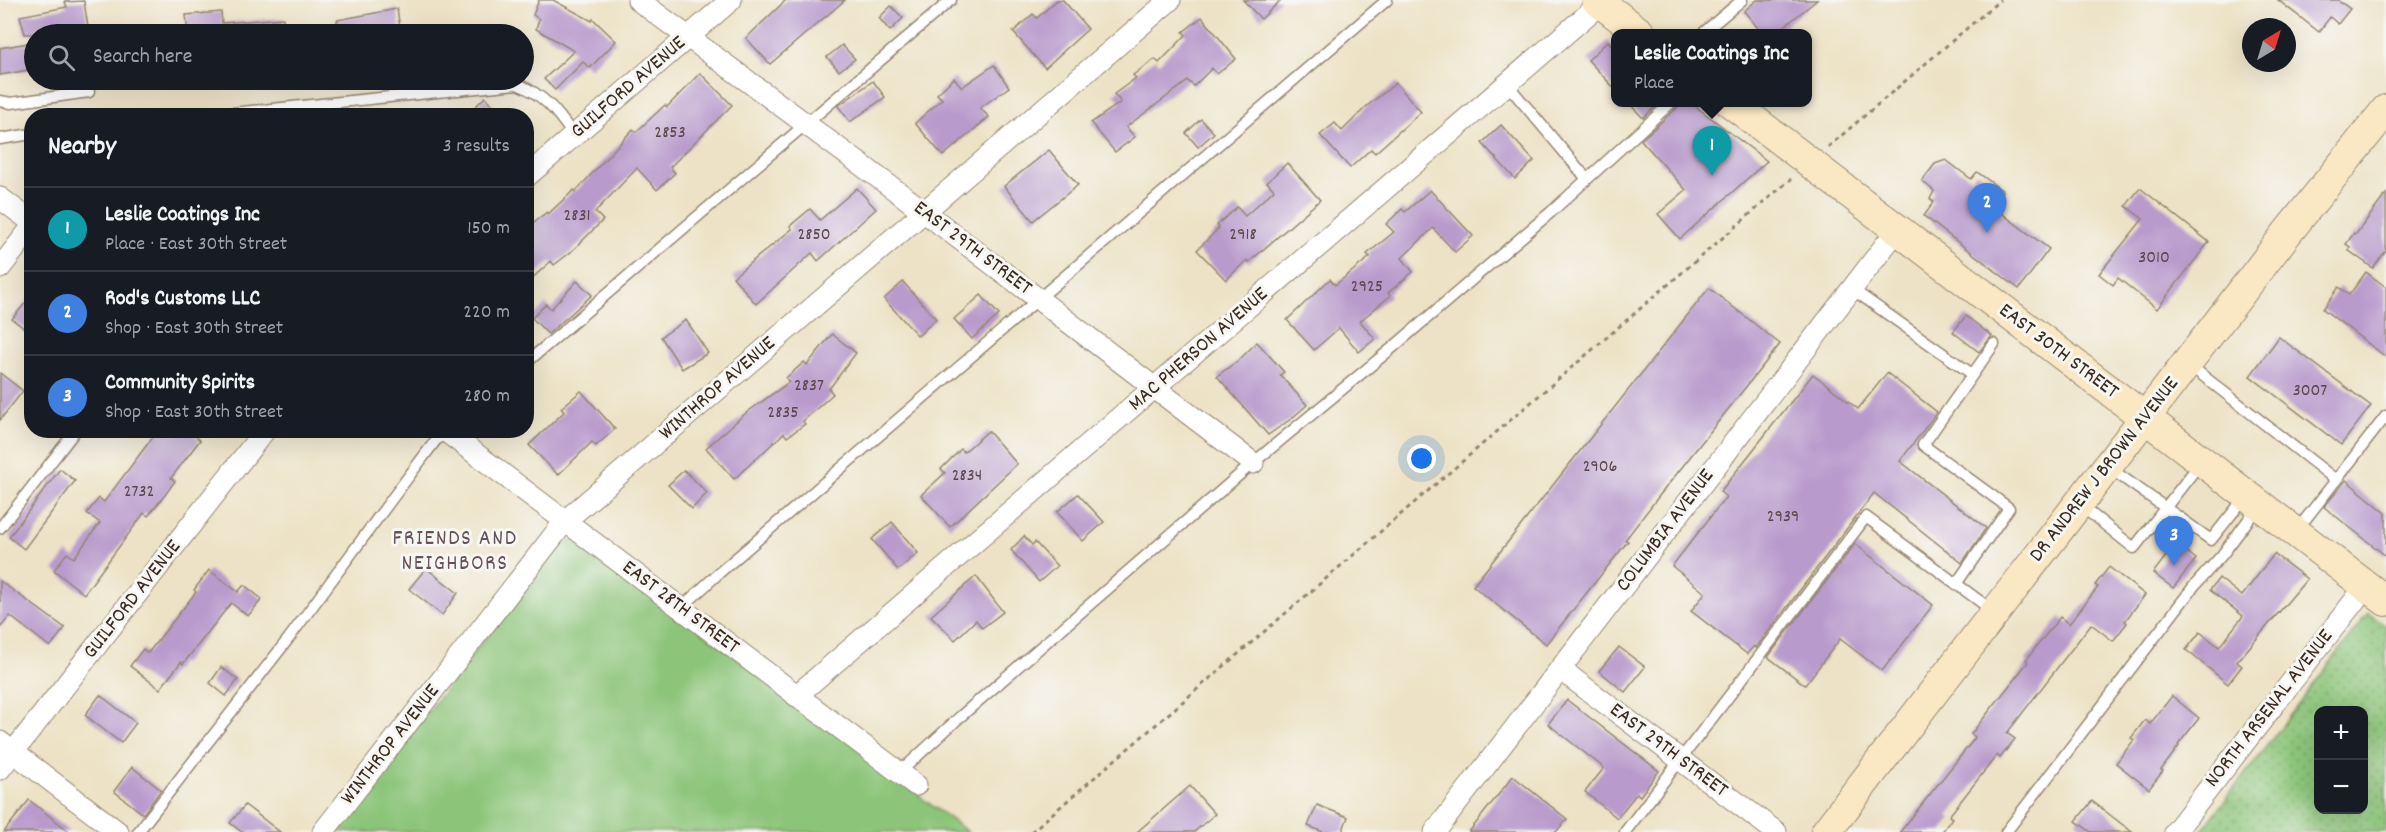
<!DOCTYPE html>
<meta charset="utf-8">
<style>
:root{--surface:#171b24;--page:#20242c;--text:#f1f3f6;--muted:#9ea1a6;--line:#363941;--accent:#d93025}
body{margin:0;font-family:Dekko,sans-serif;background:var(--page);color:var(--text)}
.controls{position:absolute;right:18px;bottom:18px;display:grid;overflow:hidden;border-radius:12px;box-shadow:0 6px 24px #0002}
.controls button{width:54px;height:54px;display:grid;place-items:center;padding:0;border:0;border-bottom:2px solid var(--line);background:var(--surface);color:var(--text);font:30px sans-serif}
.compass{position:absolute;left:2242px;top:18px;width:54px;height:54px;border-radius:50%;background:var(--surface);box-shadow:0 6px 24px #0002;rotate:38deg}
.you{position:absolute;left:1422px;top:459px;width:21px;height:21px;margin:-15px;border:4px solid #fff;border-radius:50%;background:#1a73e8;box-shadow:0 0 0 9px #1a73e833}
.badge{display:grid;place-items:center;width:39px;height:39px;border-radius:50%;background:var(--accent);color:#fff;font-size:20px;font-weight:700}
.pin{position:absolute;translate:-50% -50px;filter:drop-shadow(0 2px 3px #0008)}
.pin::after{content:'';position:absolute;top:32px;width:21px;height:18px;background:inherit;clip-path:polygon(0 0,100% 0,50% 100%)}
.popup{position:absolute;left:1611px;top:29px;width:201px;height:78px;box-sizing:border-box;display:grid;place-content:center;border-radius:12px;background:var(--surface);filter:drop-shadow(0 2px 4px #0005);font-size:20px;white-space:nowrap;color:var(--muted)}
.popup b{font-size:22px;color:var(--text)}
.popup::after{content:'';position:absolute;left:50%;top:100%;margin-left:-12px;border:12px solid transparent;border-top-color:var(--surface)}
.list{margin:0;padding:0;list-style:none}
h2{display:flex;justify-content:space-between;align-items:center;height:78px;margin:0;padding:0 24px;font-size:26px}
h2 small{font-size:20px;font-weight:400;color:var(--muted)}
.list li{display:grid;grid-template-columns:39px 1fr auto;gap:18px;align-items:center;box-sizing:border-box;height:84px;padding:0 24px;border-top:2px solid var(--line)}
.list b{display:block;font-size:22px;white-space:nowrap}
.list p{margin:0;font-size:20px;white-space:nowrap;color:var(--muted)}
.list em{font-size:20px;font-style:normal;color:var(--muted)}
.icon{flex:none;width:33px;height:33px;fill:none;stroke:currentColor;stroke-width:2;stroke-linecap:round;stroke-linejoin:round}
.map{position:relative;flex:none;width:2386px;height:832px;overflow:hidden}
.search{position:absolute;background:var(--surface);box-shadow:0 6px 24px #0002;left:24px;top:24px;width:510px;height:66px;display:flex;align-items:center;gap:15px;box-sizing:border-box;padding:0 21px;border-radius:33px;color:var(--muted);font-size:22px}
.panel{position:absolute;background:var(--surface);box-shadow:0 6px 24px #0002;left:24px;top:108px;width:510px;height:330px;border-radius:24px}
.map>svg:first-child{display:block}
</style>
<div class="map">
<svg width="2386" height="832" viewBox="0 0 2386 832">
<defs>
<pattern id="park-dots" width="8" height="8" patternUnits="userSpaceOnUse" patternTransform="scale(1.5)"><rect width="8" height="8" fill="#8cc579"/><path d="M2 2h.1M6 6h.1" fill="none" stroke="#74a063" stroke-width="1.8" stroke-linecap="round"/></pattern>
</defs>
<rect width="100%" height="100%" fill="#f6f6f2"/>
<filter id="ink" filterUnits="userSpaceOnUse"><feTurbulence type="fractalNoise" baseFrequency=".0167" numOctaves="2"/><feDisplacementMap in="SourceGraphic" scale="12" xChannelSelector="R" yChannelSelector="G"/><feConvolveMatrix kernelMatrix="1 2 1 2 8 2 1 2 1" color-interpolation-filters="sRGB"/></filter>
<filter id="wash" filterUnits="userSpaceOnUse"><feTurbulence type="fractalNoise" baseFrequency=".008" numOctaves="4" result="noise"/><feDisplacementMap in="SourceGraphic" scale="24" xChannelSelector="R" yChannelSelector="G"/><feGaussianBlur stdDeviation="1.35" result="paint"/><feColorMatrix in="noise" values="0 0 0 0 0 0 0 0 0 0 0 0 0 0 0 0 0 1.4 0 .05"/><feComposite in="paint" operator="in"/></filter>
<g filter="url(#wash)">
<rect width="100%" height="100%" fill="#ede2c5"/>
<path fill="#8cc579" stroke="#64784c" stroke-width="1.5" d="M 574,538 L 904,781 L 923,799 L 968,832 L 334,832 L 563,539 L 569,543 Z"/>
<path fill="url(#park-dots)" stroke="#64784c" stroke-width="1.5" fill-rule="evenodd" d="M 2368,613 L 2386,626 L 2386,832 L 2201,832 ZM 2318,710 L 2364,710 L 2364,810 L 2318,810 Z"/>
<g id="blocks">
<g fill="#b89acc">
<path d="M 539,0 L 553,0 L 592,21 L 593,19 L 616,41 L 590,68 L 583,62 L 555,90 L 544,79 L 574,51 L 536,29 L 539,19 L 533,15 Z"/>
<path d="M 786,0 L 845,0 L 770,64 L 746,38 Z"/>
<path d="M 1057,0 L 1063,0 L 1088,29 L 1045,68 L 1013,32 L 1033,14 L 1037,18 Z"/>
<path d="M 1243,0 L 1281,0 L 1261,19 Z"/>
<path d="M 1757,0 L 1817,0 L 1776,33 L 1762,33 L 1744,11 Z"/>
<path d="M 2278,0 L 2338,0 L 2350,9 L 2338,24 L 2330,17 L 2319,32 Z"/>
<path d="M 84,1 L 89,34 L 25,34 L 20,16 L 67,7 L 65,2 Z"/>
<path d="M 891,6 L 903,18 L 890,31 L 879,18 Z"/>
<path d="M 397,9 L 401,34 L 338,34 L 337,20 Z"/>
<path d="M 221,12 L 222,23 L 283,18 L 285,34 L 188,34 L 186,15 Z"/>
<path d="M 1202,17 L 1236,59 L 1217,74 L 1212,68 L 1194,86 L 1188,81 L 1126,127 L 1135,137 L 1115,152 L 1091,123 L 1121,102 L 1114,94 L 1136,78 L 1133,75 L 1155,59 L 1159,63 L 1186,35 L 1183,32 Z"/>
<path d="M 1608,41 L 1616,50 L 1616,90 L 1588,60 Z"/>
<path d="M 34,42 L 34,69 L 0,75 L 0,48 Z"/>
<path d="M 842,45 L 855,59 L 839,71 L 827,57 Z"/>
<path d="M 994,65 L 1009,87 L 980,108 L 989,117 L 943,156 L 915,123 L 942,99 L 937,94 L 954,78 L 962,87 Z"/>
<path d="M 700,73 L 732,105 L 670,167 L 675,173 L 657,190 L 637,168 L 595,212 L 603,220 L 571,252 L 554,265 L 551,261 L 526,284 L 526,228 L 547,212 L 548,214 L 574,190 L 575,192 L 633,129 L 636,132 L 665,105 L 667,107 Z"/>
<path d="M 873,81 L 885,97 L 850,122 L 838,106 Z"/>
<path d="M 1396,83 L 1421,112 L 1375,153 L 1371,149 L 1350,168 L 1320,135 L 1335,123 L 1342,131 L 1367,106 Z"/>
<path d="M 485,97 L 502,116 L 466,116 Z"/>
<path d="M 1628,102 L 1660,102 L 1643,118 Z"/>
<path d="M 1679,102 L 1690,102 L 1767,161 L 1680,239 L 1658,214 L 1686,190 L 1641,140 L 1677,108 Z"/>
<path d="M 1201,119 L 1214,133 L 1198,147 L 1186,133 Z"/>
<path d="M 1501,125 L 1534,161 L 1515,179 L 1482,143 Z"/>
<path d="M 1049,150 L 1078,185 L 1033,221 L 1004,186 Z"/>
<path d="M 1946,160 L 1971,179 L 1977,172 L 2003,191 L 1992,206 L 2049,249 L 2019,289 L 1924,216 L 1934,202 L 1930,199 L 1934,191 L 1922,181 L 1935,164 Z"/>
<path d="M 1287,163 L 1320,200 L 1249,262 L 1247,260 L 1226,280 L 1197,250 L 1219,228 L 1217,225 L 1237,207 L 1245,216 L 1274,190 L 1267,182 Z"/>
<path d="M 857,188 L 876,209 L 818,261 L 812,253 L 756,304 L 733,277 L 792,229 L 790,226 L 810,209 L 820,220 Z"/>
<path d="M 2140,188 L 2209,242 L 2157,309 L 2118,278 L 2113,285 L 2099,274 L 2143,219 L 2126,206 Z"/>
<path d="M 1430,190 L 1473,236 L 1455,252 L 1433,228 L 1402,258 L 1413,272 L 1388,293 L 1390,296 L 1360,321 L 1375,339 L 1359,352 L 1339,328 L 1314,350 L 1287,320 L 1330,279 L 1335,285 L 1370,257 L 1367,254 L 1394,232 L 1386,224 L 1402,209 L 1405,212 Z"/>
<path d="M 2386,194 L 2386,251 L 2373,268 L 2348,250 L 2350,247 L 2346,244 L 2354,233 L 2356,234 Z"/>
<path d="M 2366,272 L 2386,287 L 2386,357 L 2323,309 L 2339,287 L 2349,295 Z"/>
<path d="M 577,281 L 592,295 L 548,334 L 532,318 L 546,304 L 551,309 Z"/>
<path d="M 903,282 L 936,319 L 918,336 L 884,299 Z"/>
<path d="M 1709,288 L 1780,344 L 1659,496 L 1625,540 L 1628,541 L 1546,644 L 1473,586 Z"/>
<path d="M 32,295 L 32,334 L 12,319 Z"/>
<path d="M 981,295 L 999,315 L 972,339 L 954,319 Z"/>
<path d="M 1966,316 L 1992,336 L 1979,352 L 1953,332 Z"/>
<path d="M 686,320 L 708,353 L 682,369 L 661,337 Z"/>
<path d="M 832,334 L 856,353 L 829,389 L 833,394 L 803,421 L 805,424 L 787,437 L 784,433 L 734,479 L 706,448 L 746,413 L 789,382 L 786,378 L 804,362 L 807,365 Z"/>
<path d="M 2279,337 L 2371,406 L 2341,445 L 2250,376 Z"/>
<path d="M 1257,342 L 1284,372 L 1280,375 L 1307,405 L 1291,419 L 1268,435 L 1217,376 L 1240,359 Z"/>
<path d="M 0,373 L 23,391 L 0,420 Z"/>
<path d="M 1887,373 L 1937,412 L 1900,461 L 1986,528 L 1962,563 L 1874,493 L 1756,648 L 1754,646 L 1747,654 L 1691,611 L 1705,593 L 1672,566 L 1726,497 L 1720,492 L 1813,374 L 1858,409 Z"/>
<path d="M 581,391 L 615,429 L 596,446 L 592,442 L 558,475 L 529,445 L 564,412 L 561,408 Z"/>
<path d="M 158,430 L 188,430 L 200,440 L 171,478 L 175,481 L 165,495 L 148,516 L 144,513 L 84,594 L 54,570 L 67,553 L 74,558 L 100,523 L 87,513 L 99,498 L 104,502 Z"/>
<path d="M 988,431 L 1017,464 L 950,527 L 921,495 L 945,473 L 941,469 L 961,449 L 964,452 Z"/>
<path d="M 60,469 L 75,481 L 24,549 L 9,537 Z"/>
<path d="M 684,470 L 707,493 L 692,509 L 668,485 Z"/>
<path d="M 2346,480 L 2386,513 L 2386,556 L 2324,507 Z"/>
<path d="M 1078,494 L 1104,522 L 1083,541 L 1057,512 Z"/>
<path d="M 892,522 L 918,553 L 898,570 L 872,539 Z"/>
<path d="M 1024,536 L 1032,545 L 1035,542 L 1057,566 L 1039,582 L 1011,550 Z"/>
<path d="M 2176,543 L 2196,559 L 2173,588 L 2153,573 Z"/>
<path d="M 1855,544 L 1933,605 L 1882,671 L 1840,639 L 1805,685 L 1768,657 Z"/>
<path d="M 2274,554 L 2307,579 L 2237,662 L 2242,666 L 2228,684 L 2186,650 L 2200,632 L 2219,647 L 2243,616 L 2210,590 L 2219,578 L 2242,596 Z"/>
<path d="M 2109,567 L 2145,595 L 2125,621 L 2127,623 L 2113,641 L 2091,624 L 2007,733 L 2015,739 L 2000,758 L 1997,755 L 1949,816 L 1952,818 L 1942,832 L 1900,832 L 1974,739 L 1975,737 L 1971,734 L 2028,662 L 2026,660 L 2060,617 L 2069,624 L 2098,587 L 2095,585 Z"/>
<path d="M 426,568 L 458,593 L 442,615 L 409,589 Z"/>
<path d="M 209,570 L 238,592 L 244,585 L 262,599 L 248,616 L 231,603 L 183,664 L 181,662 L 160,689 L 130,666 L 143,649 L 148,653 L 196,592 L 194,590 Z"/>
<path d="M 976,576 L 1003,612 L 982,628 L 976,620 L 955,640 L 931,616 Z"/>
<path d="M 0,581 L 65,628 L 50,647 L 10,616 L 0,628 Z"/>
<path d="M 1619,647 L 1645,667 L 1625,692 L 1599,671 Z"/>
<path d="M 221,667 L 238,680 L 226,696 L 210,683 Z"/>
<path d="M 100,695 L 136,723 L 121,743 L 85,715 Z"/>
<path d="M 2172,696 L 2199,718 L 2178,745 L 2179,746 L 2161,770 L 2163,771 L 2149,789 L 2116,763 L 2134,740 L 2131,738 L 2145,720 L 2150,724 Z"/>
<path d="M 1567,700 L 1659,771 L 1640,796 L 1637,793 L 1617,818 L 1585,792 L 1604,768 L 1548,724 Z"/>
<path d="M 132,767 L 161,790 L 143,814 L 114,791 Z"/>
<path d="M 1513,776 L 1567,819 L 1556,832 L 1469,832 Z"/>
<path d="M 1190,786 L 1215,814 L 1194,832 L 1137,832 Z"/>
<path d="M 29,800 L 70,832 L 4,832 Z"/>
<path d="M 2092,801 L 2132,832 L 2091,832 L 2076,821 Z"/>
<path d="M 245,805 L 280,832 L 242,832 L 230,823 Z"/>
<path d="M 1317,805 L 1348,817 L 1342,832 L 1323,832 L 1308,826 Z"/>
</g>
</g>
</g>
<g filter="url(#ink)">
<use href="#blocks" fill-opacity="0" stroke="#948672" stroke-width="1.5"/>
<g fill="none" stroke-linecap="round" stroke-linejoin="round">
<defs>
<g id="lane">
<path d="M 1703,33 L 1742,0"/>
<path d="M 1507,84 L 1587,179"/>
<path d="M 0,101 L 11,103 L 89,92"/>
<path d="M 203,116 L 517,84 C 544,94 558,113 574,136"/>
<path d="M 0,139 L 32,134"/>
<path d="M 1852,289 L 1972,374"/>
<path d="M 526,363 L 951,0"/>
<path d="M 2188,364 L 2336,480"/>
<path d="M 2108,467 L 2211,540 L 2246,496"/>
<path d="M 2079,504 L 2134,548 L 2201,462"/>
<path d="M 0,528 L 76,430"/>
<path d="M 2297,530 L 2386,416"/>
<path d="M 1956,584 L 2009,508 L 1923,445 L 1994,344"/>
<path d="M 681,608 L 720,572 L 1387,0"/>
<path d="M 899,773 L 961,716 L 1253,463 L 1391,349 L 1551,212 L 1672,102"/>
<path d="M 138,832 L 289,638 L 394,496 L 436,440 L 449,431"/>
<path d="M 1625,832 L 1866,517 L 1993,611"/>
<path d="M 2006,832 L 2194,586 L 2222,555 L 2258,507"/>
</g>
<g id="street">
<path d="M 638,0 L 906,198 L 1253,463"/>
<path d="M 526,177 L 731,0"/>
<path d="M 0,198 L 32,222"/>
<path d="M 0,268 L 32,227"/>
<path d="M 444,430 L 916,785"/>
<path d="M 1560,669 L 1776,832"/>
<path d="M 796,696 L 1601,3"/>
<path d="M 0,742 L 118,832"/>
<path d="M 0,769 L 265,430"/>
<path d="M 323,832 L 565,521 L 1170,0"/>
<path d="M 1435,832 L 1897,230"/>
<path d="M 2175,832 L 2366,586"/>
</g>
<g id="secondary">
<path d="M 1597,0 L 1640,33"/>
<path d="M 1730,102 L 2386,601"/>
<path d="M 1826,832 L 2287,233 L 2386,110"/>
</g>
</defs>
<use href="#lane" stroke="#948672" stroke-width="13"/>
<use href="#street" stroke="#948672" stroke-width="23"/>
<use href="#secondary" stroke="#948672" stroke-width="32"/>
<g stroke="#948672" stroke-width="3" stroke-dasharray="4.5 4.5" stroke-linecap="butt">
<path d="M 1828,147 L 2000,0"/>
<path d="M 1031,832 L 1791,179"/>
</g>
<use href="#lane" stroke="#fff" stroke-width="10"/>
<use href="#street" stroke="#fff" stroke-width="21"/>
<use href="#secondary" stroke="#fae7c3" stroke-width="30"/>
</g>
</g>
<g text-anchor="middle" dominant-baseline="central" stroke-width="6" stroke-linejoin="round" paint-order="stroke">
<g font-size="18" fill="#5a464a">
<text x="670" y="133">2853</text>
<text x="577" y="216">2831</text>
<text x="814" y="235">2850</text>
<text x="1243" y="235">2918</text>
<text x="2154" y="258">3010</text>
<text x="1367" y="287">2925</text>
<text x="809" y="386">2837</text>
<text x="2310" y="391">3007</text>
<text x="783" y="413">2835</text>
<text x="1600" y="467">2906</text>
<text x="967" y="476">2834</text>
<text x="139" y="492">2732</text>
<text x="1783" y="517">2939</text>
</g>
<g font-size="21" fill="#3b2a1e" stroke="#f6f6f2">
<text transform="translate(629 88) rotate(-41)">GUILFORD AVENUE</text>
<text transform="translate(972 249) rotate(37)">EAST 29TH STREET</text>
<text transform="translate(1199 350) rotate(-41)">MAC PHERSON AVENUE</text>
<text transform="translate(2058 352) rotate(37)">EAST 30TH STREET</text>
<text transform="translate(718 389) rotate(-41)">WINTHROP AVENUE</text>
<text transform="translate(2105 470) rotate(-52)">DR ANDREW J BROWN AVENUE</text>
<text transform="translate(1666 531) rotate(-53)">COLUMBIA AVENUE</text>
<text transform="translate(133 600) rotate(-52)">GUILFORD AVENUE</text>
<text transform="translate(680 608) rotate(37)">EAST 28TH STREET</text>
<text transform="translate(2270 709) rotate(-52)">NORTH ARSENAL AVENUE</text>
<text transform="translate(391 745) rotate(-52)">WINTHROP AVENUE</text>
<text transform="translate(1668 751) rotate(37)">EAST 29TH STREET</text>
</g>
<g font-size="22" letter-spacing="1.5" fill="#67515b" stroke="#f6f6f2">
<text x="455" y="539">FRIENDS AND<tspan x="455" dy="25">NEIGHBORS</tspan></text>
</g>
</g>
</svg>
<div class="controls">
<button>+</button>
<button>−</button>
</div>
<svg class="compass" viewBox="-18 -18 36 36"><path d="M0-13l5 13h-10z" fill="#e53935"/><path d="M0 13l5-13h-10z" fill="#9ea1a6"/></svg>
<div class="you"></div>
<div class="pin badge" style="left:1712px;top:176px;background:#0f9aa8">1</div>
<div class="popup"><b>Leslie Coatings Inc</b>Place</div>
<div class="pin badge" style="left:1987px;top:233px;background:#3f7fe0">2</div>
<div class="pin badge" style="left:2174px;top:566px;background:#3f7fe0">3</div>
<div class="search"><svg class="icon" aria-label="search" viewBox="0 0 24 24"><circle cx="10" cy="10" r="6"/><path d="M15 15l6 6"/></svg>Search here</div>
<section class="panel">
<h2>Nearby<small>3 results</small></h2>
<ul class="list">
<li><span class="badge" style="background:#0f9aa8">1</span><div><b>Leslie Coatings Inc</b><p>Place · East 30th Street</p></div><em>150 m</em></li>
<li><span class="badge" style="background:#3f7fe0">2</span><div><b>Rod's Customs LLC</b><p>Shop · East 30th Street</p></div><em>220 m</em></li>
<li><span class="badge" style="background:#3f7fe0">3</span><div><b>Community Spirits</b><p>Shop · East 30th Street</p></div><em>280 m</em></li>
</ul>
</section>
</div>
